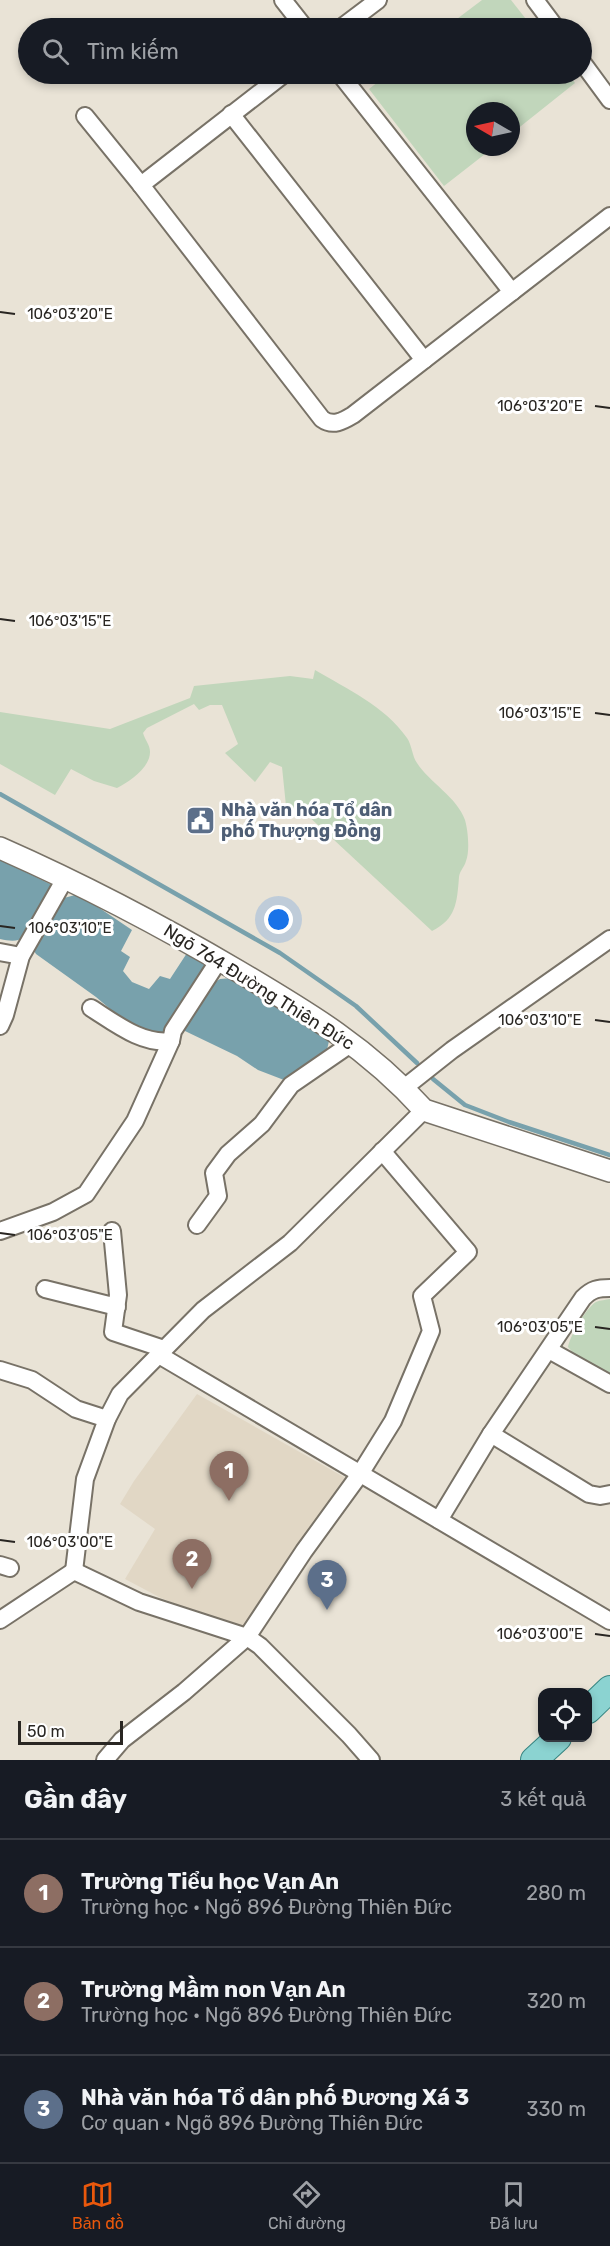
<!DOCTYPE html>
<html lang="vi">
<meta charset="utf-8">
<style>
:root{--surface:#171b24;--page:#242831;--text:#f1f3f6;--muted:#9ea1a6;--line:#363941;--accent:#ea580c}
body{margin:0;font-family:Rubik,sans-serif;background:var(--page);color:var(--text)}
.controls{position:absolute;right:18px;bottom:18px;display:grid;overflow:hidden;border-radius:12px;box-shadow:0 3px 9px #0003}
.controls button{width:54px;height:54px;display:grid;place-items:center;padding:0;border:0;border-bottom:2px solid var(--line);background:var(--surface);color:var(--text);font:30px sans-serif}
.compass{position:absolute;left:466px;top:102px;width:54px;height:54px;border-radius:50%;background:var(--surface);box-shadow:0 3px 9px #0003;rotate:279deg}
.scale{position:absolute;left:18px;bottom:15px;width:105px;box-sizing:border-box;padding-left:6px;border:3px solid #292622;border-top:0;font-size:16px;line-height:21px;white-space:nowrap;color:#292622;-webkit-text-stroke:4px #fff;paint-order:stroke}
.you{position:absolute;left:279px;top:920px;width:21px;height:21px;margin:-15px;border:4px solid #fff;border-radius:50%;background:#1a73e8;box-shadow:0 0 0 9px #1a73e833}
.badge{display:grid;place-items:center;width:39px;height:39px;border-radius:50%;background:var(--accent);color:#fff;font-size:20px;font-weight:700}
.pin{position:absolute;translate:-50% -50px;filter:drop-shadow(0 2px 3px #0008)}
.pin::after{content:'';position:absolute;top:32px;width:21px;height:18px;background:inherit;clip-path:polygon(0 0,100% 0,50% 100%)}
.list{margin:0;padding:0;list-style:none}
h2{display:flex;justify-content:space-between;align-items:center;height:78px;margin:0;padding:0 24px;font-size:26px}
h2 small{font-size:20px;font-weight:400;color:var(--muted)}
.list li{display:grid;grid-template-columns:39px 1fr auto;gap:18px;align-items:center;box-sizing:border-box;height:108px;padding:0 24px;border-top:2px solid var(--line)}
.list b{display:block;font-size:22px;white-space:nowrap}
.list p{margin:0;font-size:20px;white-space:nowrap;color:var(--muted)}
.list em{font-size:20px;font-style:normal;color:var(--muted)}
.icon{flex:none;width:33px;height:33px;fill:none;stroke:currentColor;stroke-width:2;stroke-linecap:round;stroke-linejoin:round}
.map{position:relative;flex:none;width:610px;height:1760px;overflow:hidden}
.search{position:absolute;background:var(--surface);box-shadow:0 3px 9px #0003;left:18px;right:18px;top:18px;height:66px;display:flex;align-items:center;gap:15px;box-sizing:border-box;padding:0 21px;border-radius:33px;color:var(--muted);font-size:22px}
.sheet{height:402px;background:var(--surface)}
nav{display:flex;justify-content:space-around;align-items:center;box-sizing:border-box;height:84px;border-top:2px solid var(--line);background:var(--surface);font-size:16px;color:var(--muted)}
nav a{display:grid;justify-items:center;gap:3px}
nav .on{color:var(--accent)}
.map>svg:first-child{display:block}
</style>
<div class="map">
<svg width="610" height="1760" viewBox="0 0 610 1760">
<rect width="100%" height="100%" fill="#e9e3d6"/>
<path fill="#e1d7c5" d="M 197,1394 L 351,1481 L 246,1632 L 161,1598 L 125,1579 L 155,1529 L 120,1504 L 134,1481 Z"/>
<g fill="#c1d6bb">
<path d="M 482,0 L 511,0 L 533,28 L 445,28 Z"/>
<path d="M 388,74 L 568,74 L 575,83 L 511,134 L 511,111 L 475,111 L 475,147 L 494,147 L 444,186 L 369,89 Z"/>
<path d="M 315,670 C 347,689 385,706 407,738 C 412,745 412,756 417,763 C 430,783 457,797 465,820 C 468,830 470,851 466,861 C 464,868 460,870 459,877 C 457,903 456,919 432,931 L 305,813 L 286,806 L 282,767 L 270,762 L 255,782 L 225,753 L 238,744 L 222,705 L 210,705 L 199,710 L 194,704 L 147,728 L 143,733 C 145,740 150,745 150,752 C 150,768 129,782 117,788 L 94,781 L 71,769 L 55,795 L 0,764 L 0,712 L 110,729 L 190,698 L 194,686 L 290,676 L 313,679 Z"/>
<path d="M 610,1299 L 610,1376 L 576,1356 L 568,1347 C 570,1336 586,1308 596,1302 C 600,1300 606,1300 610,1299 Z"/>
</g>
<g fill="#78a1ac">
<path d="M 0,859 L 50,884 L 51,887 L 26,937 C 17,942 10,941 0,939 Z"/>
<path d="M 75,895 L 83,897 L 132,930 L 121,951 L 130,957 L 123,971 L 132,982 L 149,989 L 160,976 L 170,979 L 187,953 L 207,965 L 164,1034 L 159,1036 L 130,1026 L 96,997 L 36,954 L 33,949 L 59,903 L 64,898 Z"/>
<path d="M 232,978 L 325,1037 L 329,1041 L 326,1054 L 284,1080 L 258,1070 L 237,1056 L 185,1031 L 183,1028 L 185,1022 L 215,982 L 220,979 Z"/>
</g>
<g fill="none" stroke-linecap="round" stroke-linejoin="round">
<g stroke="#78a1ac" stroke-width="4.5">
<path d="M 0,794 L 280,953 L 356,1006 L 417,1063"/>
<path d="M 433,1079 L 465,1105 L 509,1122 L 610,1155"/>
</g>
<defs>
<g id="minor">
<path d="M 283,0 L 305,28"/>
<path d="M 535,0 L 556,28"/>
<path d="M 341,28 L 378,0"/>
<path d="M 582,62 L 610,100"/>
<path d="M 340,74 L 512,292"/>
<path d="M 231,114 L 424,360"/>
<path d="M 85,116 L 141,185 L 322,419 C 333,427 343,421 353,415 L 610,216"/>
<path d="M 141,185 L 284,74"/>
<path d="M 0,952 L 21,956"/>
<path d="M 91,1008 C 115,1023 142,1045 171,1041"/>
<path d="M 0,1026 L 5,1015 L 21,956 L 66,877"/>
<path d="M 404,1088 L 452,1050 L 610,939"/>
<path d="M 197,1225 L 218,1196 L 214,1173 L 228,1154 L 262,1124 L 291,1085 L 352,1043"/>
<path d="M 0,1231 L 53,1212 L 86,1194 L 135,1121 L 171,1041 L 173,1031 L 219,960"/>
<path d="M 112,1231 L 118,1295 L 113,1332 L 164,1349"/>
<path d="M 45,1289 L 117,1307"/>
<path d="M 549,1350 L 610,1384"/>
<path d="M 159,1355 L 610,1621"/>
<path d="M 0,1370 L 32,1380 L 76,1409 L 107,1419"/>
<path d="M 491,1434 L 589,1494 L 600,1496 L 610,1494"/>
<path d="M 439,1520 L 491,1434 L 583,1298 C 592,1289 598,1288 610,1288"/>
<path d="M 0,1565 L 10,1568"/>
<path d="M 74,1571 L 85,1479 L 107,1419 L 120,1394 L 203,1310 L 290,1243 L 424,1110"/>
<path d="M 74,1571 L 139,1602 L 247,1637 L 260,1646 L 349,1735 L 371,1760"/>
<path d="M 0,1620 L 74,1571"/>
<path d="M 105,1760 L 122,1740 L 184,1692 L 247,1637 L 304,1551 L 360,1474 L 393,1421 L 431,1331 L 422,1296 L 468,1252 L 382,1151"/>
</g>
<path id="tertiary" d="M 0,848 C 84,885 160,925 238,971 C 309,1013 368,1048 424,1110 L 610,1171"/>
<g id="primary">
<path d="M 588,1710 L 610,1689"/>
<path d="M 534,1760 L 558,1738"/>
</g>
</defs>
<use href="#minor" stroke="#787267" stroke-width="20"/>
<use href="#tertiary" stroke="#787267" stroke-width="24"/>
<use href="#primary" stroke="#368480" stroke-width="28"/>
<use href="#minor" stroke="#fff" stroke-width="16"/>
<use href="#tertiary" stroke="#fff" stroke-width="21"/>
<use href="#primary" stroke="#8bd3d1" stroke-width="26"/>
</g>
<path fill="none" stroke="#292622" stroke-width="2" d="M 0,312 L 15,314M 595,406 L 610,408M 0,619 L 15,621M 595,713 L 610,715M 0,926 L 15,928M 595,1020 L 610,1022M 0,1233 L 15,1235M 595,1327 L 610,1329M 0,1540 L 15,1542M 595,1634 L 610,1636"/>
<defs>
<symbol id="civic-square" viewBox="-11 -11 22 22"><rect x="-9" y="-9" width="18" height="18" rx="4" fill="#5c6f8a" stroke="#fff"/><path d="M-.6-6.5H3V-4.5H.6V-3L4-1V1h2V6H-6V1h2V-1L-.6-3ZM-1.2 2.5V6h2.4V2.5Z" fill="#fff"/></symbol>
</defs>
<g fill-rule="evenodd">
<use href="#civic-square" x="184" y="804" width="33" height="33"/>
</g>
<g text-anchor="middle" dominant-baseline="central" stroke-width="6" stroke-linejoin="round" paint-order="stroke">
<g font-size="18" font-weight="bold" fill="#4e5e75" stroke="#fff" text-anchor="start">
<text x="221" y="810">Nhà văn hóa Tổ dân<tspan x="221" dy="21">phố Thượng Đồng</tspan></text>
</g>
<g font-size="18" fill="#292622" stroke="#fff">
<text transform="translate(259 987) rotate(32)">Ngõ 764 Đường Thiên Đức</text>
</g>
</g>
<g font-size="15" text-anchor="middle" fill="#292622" stroke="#fff" stroke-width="6" stroke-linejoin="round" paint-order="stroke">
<text x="70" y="319">106°03'20"E</text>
<text x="540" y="411">106°03'20"E</text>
<text x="70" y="626">106°03'15"E</text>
<text x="540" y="718">106°03'15"E</text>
<text x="70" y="933">106°03'10"E</text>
<text x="540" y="1025">106°03'10"E</text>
<text x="70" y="1240">106°03'05"E</text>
<text x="540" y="1332">106°03'05"E</text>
<text x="70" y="1547">106°03'00"E</text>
<text x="540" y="1639">106°03'00"E</text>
</g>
</svg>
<div class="controls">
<button><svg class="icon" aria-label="locate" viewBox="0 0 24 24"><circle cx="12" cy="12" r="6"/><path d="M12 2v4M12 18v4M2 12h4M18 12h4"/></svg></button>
</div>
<svg class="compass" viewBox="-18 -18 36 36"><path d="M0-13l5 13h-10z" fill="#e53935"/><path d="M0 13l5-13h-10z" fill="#9ea1a6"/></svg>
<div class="scale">50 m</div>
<div class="you"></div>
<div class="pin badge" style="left:229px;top:1501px;background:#8d6e63">1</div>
<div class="pin badge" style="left:192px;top:1589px;background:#8d6e63">2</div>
<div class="pin badge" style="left:327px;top:1610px;background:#5c6f8a">3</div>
<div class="search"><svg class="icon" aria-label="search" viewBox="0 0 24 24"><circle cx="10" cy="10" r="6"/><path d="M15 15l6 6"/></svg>Tìm kiếm</div>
</div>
<section class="sheet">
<h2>Gần đây<small>3 kết quả</small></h2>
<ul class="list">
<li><span class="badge" style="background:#8d6e63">1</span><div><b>Trường Tiểu học Vạn An</b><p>Trường học · Ngõ 896 Đường Thiên Đức</p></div><em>280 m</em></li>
<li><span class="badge" style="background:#8d6e63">2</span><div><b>Trường Mầm non Vạn An</b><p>Trường học · Ngõ 896 Đường Thiên Đức</p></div><em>320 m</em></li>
<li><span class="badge" style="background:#5c6f8a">3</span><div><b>Nhà văn hóa Tổ dân phố Đương Xá 3</b><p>Cơ quan · Ngõ 896 Đường Thiên Đức</p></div><em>330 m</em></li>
</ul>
</section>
<nav>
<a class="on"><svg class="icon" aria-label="map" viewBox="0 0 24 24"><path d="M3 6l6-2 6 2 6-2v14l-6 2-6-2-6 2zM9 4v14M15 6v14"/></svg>Bản đồ</a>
<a><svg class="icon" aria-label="directions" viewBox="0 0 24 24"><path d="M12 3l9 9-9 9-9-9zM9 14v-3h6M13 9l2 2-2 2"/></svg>Chỉ đường</a>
<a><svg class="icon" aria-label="saved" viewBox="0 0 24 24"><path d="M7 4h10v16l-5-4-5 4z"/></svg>Đã lưu</a>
</nav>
